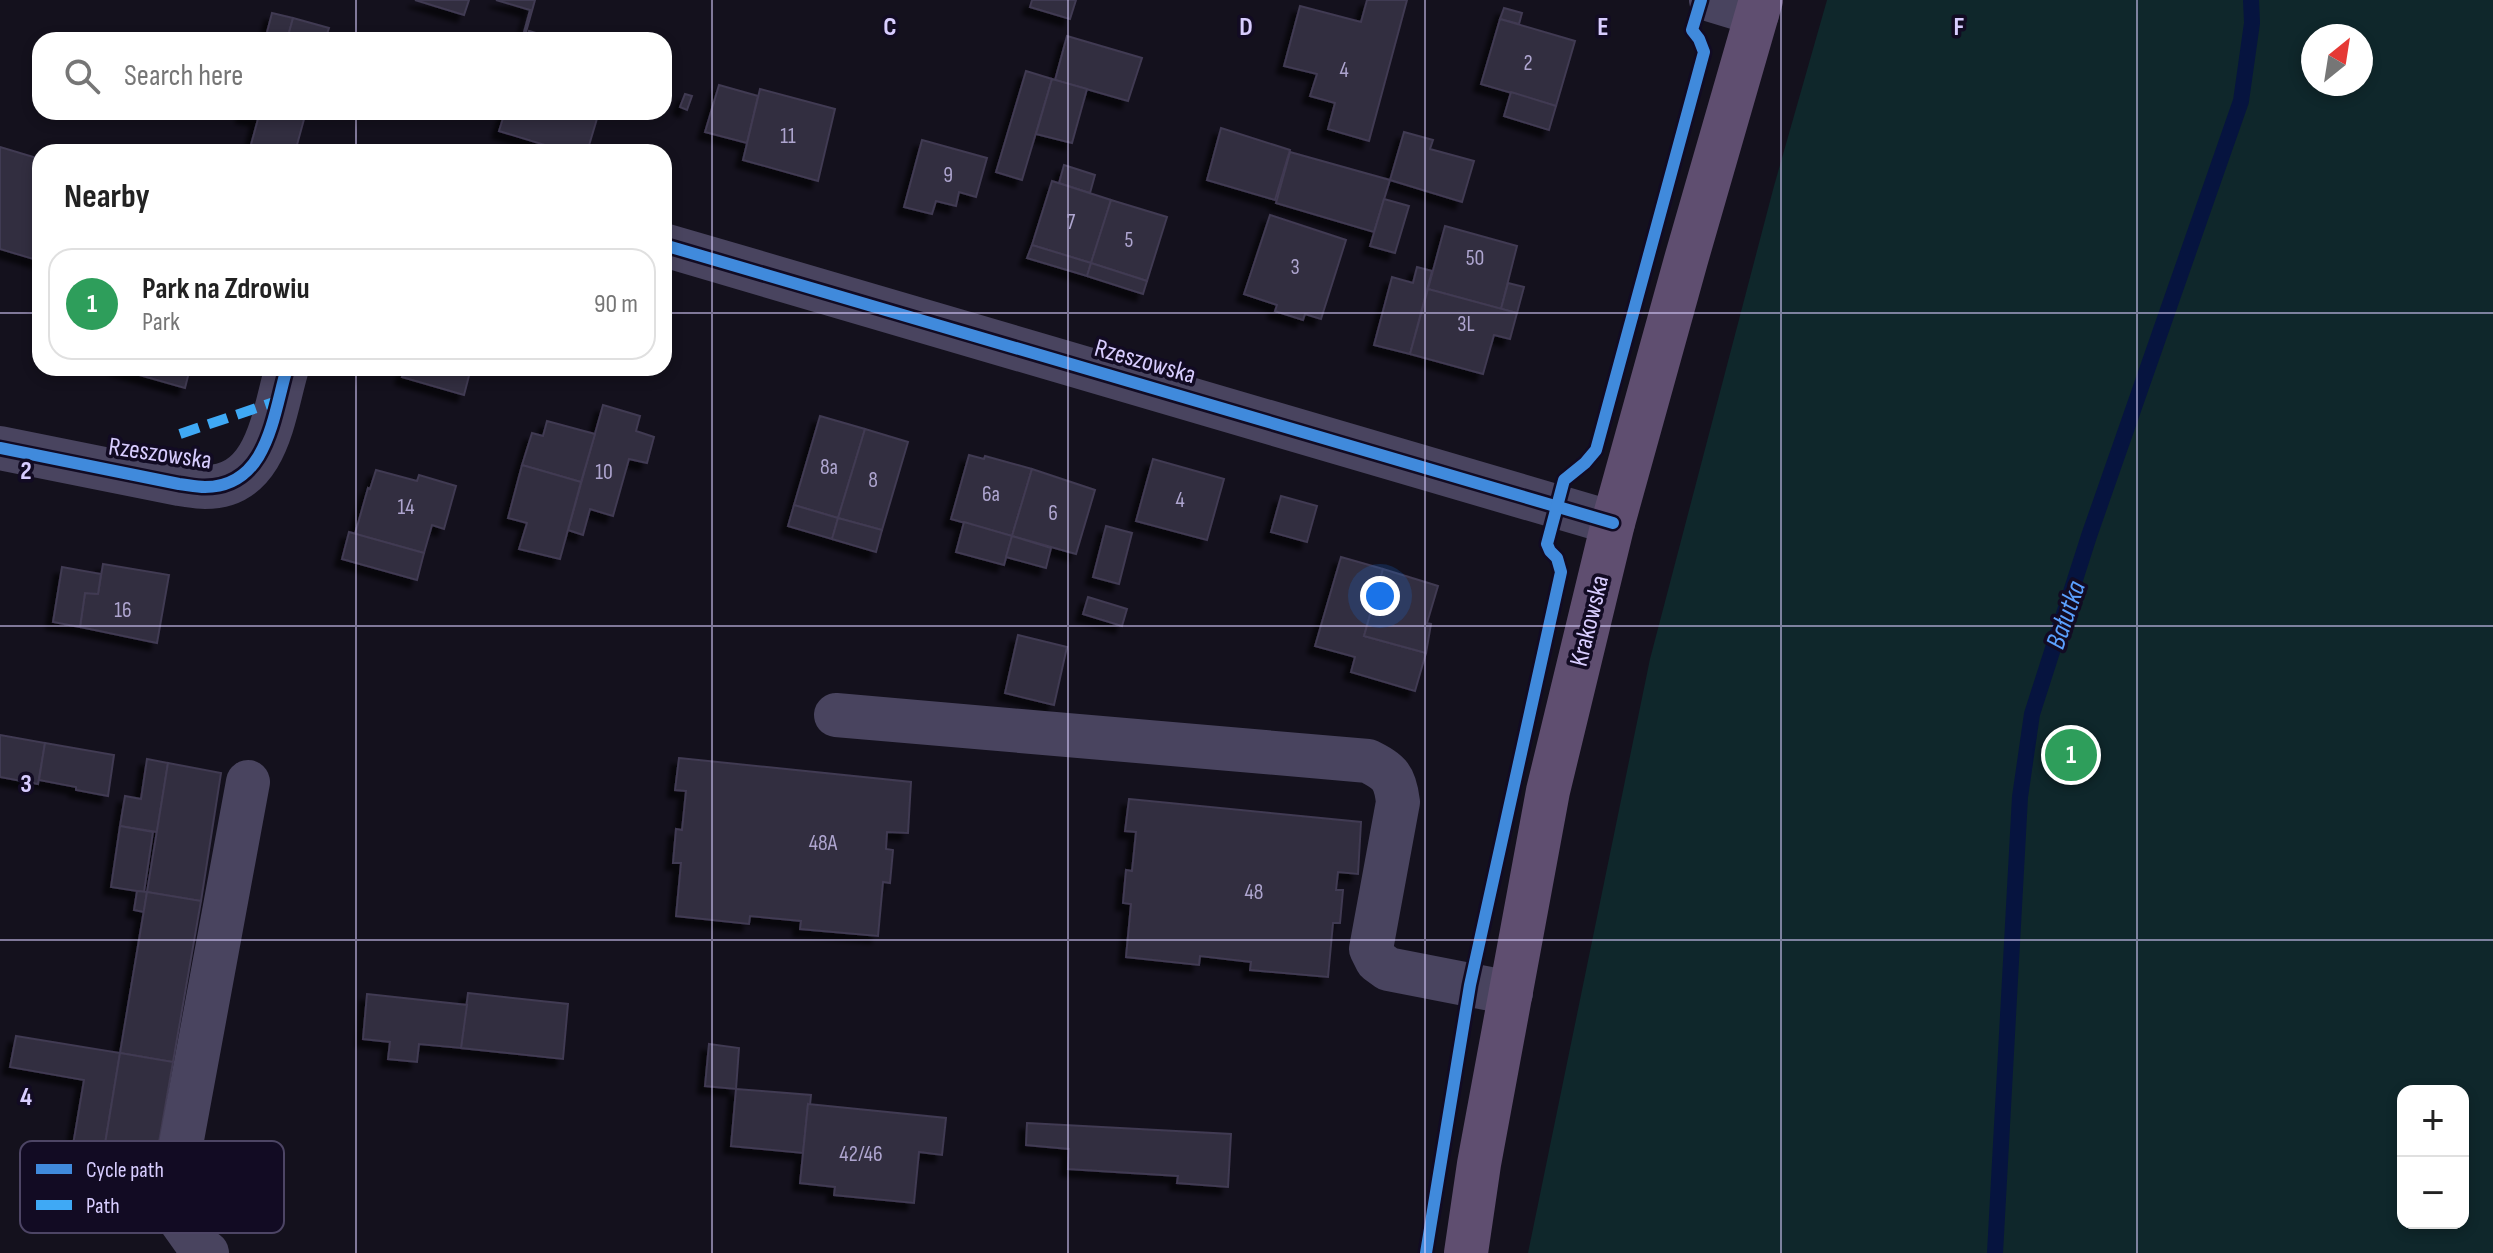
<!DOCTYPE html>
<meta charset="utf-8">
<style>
:root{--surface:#fff;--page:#f6f6f6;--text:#222;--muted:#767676;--line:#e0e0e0;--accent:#938bb0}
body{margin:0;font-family:"Sofia Sans Condensed",sans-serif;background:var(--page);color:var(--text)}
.controls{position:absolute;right:24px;bottom:24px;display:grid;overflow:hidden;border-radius:16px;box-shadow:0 4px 12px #0003}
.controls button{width:72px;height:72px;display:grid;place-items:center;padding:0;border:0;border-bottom:2px solid var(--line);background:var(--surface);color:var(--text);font:40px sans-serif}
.compass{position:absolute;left:2301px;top:24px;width:72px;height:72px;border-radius:50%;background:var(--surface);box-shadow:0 4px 12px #0003;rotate:30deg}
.you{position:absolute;left:1380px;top:596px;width:28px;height:28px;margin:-20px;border:6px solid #fff;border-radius:50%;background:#1a73e8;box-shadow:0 0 0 12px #1a73e833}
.badge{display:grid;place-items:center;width:52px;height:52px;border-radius:50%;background:var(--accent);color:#fff;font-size:26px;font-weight:700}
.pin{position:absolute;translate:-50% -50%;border:4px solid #fff;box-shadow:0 2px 8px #0006}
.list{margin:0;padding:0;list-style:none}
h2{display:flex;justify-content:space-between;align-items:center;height:104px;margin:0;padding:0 32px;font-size:34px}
h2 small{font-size:26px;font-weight:400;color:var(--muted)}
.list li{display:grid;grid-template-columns:52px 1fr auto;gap:24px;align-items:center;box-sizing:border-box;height:112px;margin:0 16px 16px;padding:0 16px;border:2px solid var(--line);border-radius:24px}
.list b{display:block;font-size:30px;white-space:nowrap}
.list p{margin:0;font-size:26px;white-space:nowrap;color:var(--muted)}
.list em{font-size:26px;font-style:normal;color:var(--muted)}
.icon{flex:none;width:44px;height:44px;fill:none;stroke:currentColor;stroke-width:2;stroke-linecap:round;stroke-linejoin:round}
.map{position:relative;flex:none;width:2493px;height:1253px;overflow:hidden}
.search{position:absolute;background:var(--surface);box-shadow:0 4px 12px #0003;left:32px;top:32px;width:640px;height:88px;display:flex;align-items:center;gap:20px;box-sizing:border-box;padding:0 28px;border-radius:24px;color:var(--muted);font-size:30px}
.panel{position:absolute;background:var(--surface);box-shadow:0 4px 12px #0003;left:32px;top:144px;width:640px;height:232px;border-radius:24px}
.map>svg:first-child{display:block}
</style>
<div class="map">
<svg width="2493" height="1253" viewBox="0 0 2493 1253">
<defs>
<filter id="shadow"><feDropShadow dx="-7" dy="7" stdDeviation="2" flood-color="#0009"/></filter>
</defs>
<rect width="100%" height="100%" fill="#14111d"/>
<path fill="#0f272b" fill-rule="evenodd" d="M 1827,0 L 2493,0 L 2493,1253 L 1528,1253 L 1650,659 L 1774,186 ZM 2313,36 L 2361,36 L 2361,84 L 2313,84 ZM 2403,1091 L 2463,1091 L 2463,1223 L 2403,1223 Z"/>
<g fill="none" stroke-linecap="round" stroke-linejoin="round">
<path stroke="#06143f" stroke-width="16" d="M 1995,1253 L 2020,797 L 2032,714 L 2089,536 L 2241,101 L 2252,23 L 2251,0"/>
</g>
<g fill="#322e3f" stroke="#413a52" stroke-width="2" filter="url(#shadow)">
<path d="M 415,0 L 469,0 L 464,15 Z"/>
<path d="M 496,0 L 535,0 L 526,32 L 524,32 L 530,10 Z"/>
<path d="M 1032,0 L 1076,0 L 1070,19 L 1030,7 Z"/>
<path d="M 1367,0 L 1407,0 L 1369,141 L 1328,129 L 1335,103 L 1310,96 L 1317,74 L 1284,66 L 1300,6 L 1361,22 Z"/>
<path d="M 1504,8 L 1522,13 L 1519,24 L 1500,19 Z"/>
<path d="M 272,13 L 293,18 L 287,40 L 265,40 Z"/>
<path d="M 293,18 L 329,28 L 325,40 L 287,40 Z"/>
<path d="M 1500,19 L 1575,41 L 1556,106 L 1481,84 Z"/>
<path d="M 529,31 L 560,40 L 526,40 Z"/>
<path d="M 1067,36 L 1142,58 L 1128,101 L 1055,80 Z"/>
<path d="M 1026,71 L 1052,79 L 1022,180 L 996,172 Z"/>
<path d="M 1052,79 L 1087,89 L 1072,143 L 1036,134 Z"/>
<path d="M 719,85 L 758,96 L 747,143 L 705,132 Z"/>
<path d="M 760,89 L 835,109 L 818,181 L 743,160 Z"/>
<path d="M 1511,92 L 1556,106 L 1549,130 L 1504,116 Z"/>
<path d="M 685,94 L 692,96 L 687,110 L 680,107 Z"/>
<path d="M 243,112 L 306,112 L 295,152 L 249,152 L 258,119 L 243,116 Z"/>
<path d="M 505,112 L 599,112 L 587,152 L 568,152 L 499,131 Z"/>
<path d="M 1221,128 L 1290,150 L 1275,200 L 1207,180 Z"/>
<path d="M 1404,132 L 1433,140 L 1430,149 L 1474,161 L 1462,202 L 1390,180 Z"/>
<path d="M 922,140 L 987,158 L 976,197 L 959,192 L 956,206 L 936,201 L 932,214 L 904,207 Z"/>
<path d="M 0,147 L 40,159 L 40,261 L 0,249 Z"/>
<path d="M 1290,152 L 1390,180 L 1374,232 L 1276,203 Z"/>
<path d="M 1064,165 L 1095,175 L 1090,193 L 1059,183 Z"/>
<path d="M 1052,181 L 1111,200 L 1091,263 L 1032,245 Z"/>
<path d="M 1384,199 L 1409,206 L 1395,253 L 1370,246 Z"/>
<path d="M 1111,200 L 1167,217 L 1147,281 L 1091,263 Z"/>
<path d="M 1270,215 L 1346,240 L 1321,319 L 1305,314 L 1303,320 L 1275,311 L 1277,305 L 1244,294 Z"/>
<path d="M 1445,226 L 1517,246 L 1501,309 L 1428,289 Z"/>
<path d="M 1032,245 L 1091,263 L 1087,276 L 1027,258 Z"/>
<path d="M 1091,263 L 1147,281 L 1143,294 L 1087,276 Z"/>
<path d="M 1417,267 L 1432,271 L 1410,354 L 1374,345 L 1392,277 L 1413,283 Z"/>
<path d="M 1508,283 L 1524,287 L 1517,313 L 1501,309 Z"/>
<path d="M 1428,289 L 1517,313 L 1510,339 L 1494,335 L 1483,374 L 1410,354 Z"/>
<path d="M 115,368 L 190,368 L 185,388 Z"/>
<path d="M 405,368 L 471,368 L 464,395 L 402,377 Z"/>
<path d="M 603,405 L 640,416 L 636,431 L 654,437 L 647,463 L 629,459 L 613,516 L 590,509 L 583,535 L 568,530 Z"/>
<path d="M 820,416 L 865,429 L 838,518 L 794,505 Z"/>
<path d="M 547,421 L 595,434 L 581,482 L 522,465 L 532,433 L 543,436 Z"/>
<path d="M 865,429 L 908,442 L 882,530 L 838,518 Z"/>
<path d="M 969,455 L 984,459 L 985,456 L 1032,469 L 1012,536 L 951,519 Z"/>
<path d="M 1153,459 L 1224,479 L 1207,540 L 1136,521 Z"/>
<path d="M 522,465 L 581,482 L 560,559 L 519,549 L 527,523 L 508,518 Z"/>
<path d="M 1032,469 L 1095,490 L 1076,554 L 1012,536 Z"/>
<path d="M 376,470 L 417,481 L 419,475 L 456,486 L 444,529 L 432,525 L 424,553 L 355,534 L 368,488 L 370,489 Z"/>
<path d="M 1281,496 L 1317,506 L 1307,542 L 1271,532 Z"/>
<path d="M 794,505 L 838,518 L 832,539 L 788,526 Z"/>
<path d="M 838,518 L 882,530 L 876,552 L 832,539 Z"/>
<path d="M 964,522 L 1012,536 L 1004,565 L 956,552 Z"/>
<path d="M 1106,526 L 1132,533 L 1119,584 L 1093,577 Z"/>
<path d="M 349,532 L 424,553 L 417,580 L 342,559 Z"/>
<path d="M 1012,536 L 1051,548 L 1046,568 L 1006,557 Z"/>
<path d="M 1341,557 L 1383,569 L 1364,636 L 1426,653 L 1415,691 L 1351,672 L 1355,657 L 1315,646 Z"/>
<path d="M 103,564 L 169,575 L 157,643 L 80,627 L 85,593 L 98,594 Z"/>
<path d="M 62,567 L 101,574 L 98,594 L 85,593 L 80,627 L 53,622 Z"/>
<path d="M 1383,569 L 1438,586 L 1427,623 L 1431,624 L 1426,653 L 1364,636 Z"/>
<path d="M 1088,597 L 1127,609 L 1122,626 L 1083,614 Z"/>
<path d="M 1018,635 L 1067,647 L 1054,705 L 1005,693 Z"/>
<path d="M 0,735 L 45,743 L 38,784 L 0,777 Z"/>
<path d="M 45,743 L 114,755 L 108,796 L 76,790 L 76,787 L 39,780 Z"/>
<path d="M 679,758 L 911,782 L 908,833 L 887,832 L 886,849 L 893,850 L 890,883 L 883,882 L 878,936 L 800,929 L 801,921 L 750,916 L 749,924 L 676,916 L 681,863 L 673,863 L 676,829 L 682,830 L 686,791 L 675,790 Z"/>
<path d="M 147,759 L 168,763 L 157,832 L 120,826 L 125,796 L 141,799 Z"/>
<path d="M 168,763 L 221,773 L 201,901 L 147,892 Z"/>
<path d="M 1129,799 L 1361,822 L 1358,874 L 1338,872 L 1336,890 L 1343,890 L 1340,923 L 1333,923 L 1328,977 L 1250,970 L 1251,962 L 1200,956 L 1199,965 L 1126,957 L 1131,904 L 1123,903 L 1126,870 L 1132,871 L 1136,832 L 1125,831 Z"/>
<path d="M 120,826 L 153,832 L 144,892 L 111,887 Z"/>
<path d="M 137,891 L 147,892 L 144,912 L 134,910 Z"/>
<path d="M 147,892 L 201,901 L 173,1062 L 120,1053 Z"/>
<path d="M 468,993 L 568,1004 L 563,1059 L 461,1048 Z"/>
<path d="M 367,994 L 467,1005 L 461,1048 L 419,1044 L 417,1062 L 388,1059 L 390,1042 L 363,1039 Z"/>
<path d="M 16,1036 L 120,1053 L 102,1162 L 71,1157 L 84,1080 L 10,1067 Z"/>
<path d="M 709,1044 L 739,1048 L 736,1089 L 705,1086 Z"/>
<path d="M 120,1053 L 173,1062 L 154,1171 L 102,1162 Z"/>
<path d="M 736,1089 L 811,1095 L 810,1105 L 808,1104 L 803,1153 L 731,1146 Z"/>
<path d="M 808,1104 L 946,1118 L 942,1155 L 919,1152 L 914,1203 L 834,1195 L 835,1187 L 800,1183 Z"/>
<path d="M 1027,1123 L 1231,1134 L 1228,1187 L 1177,1183 L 1178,1176 L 1068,1169 L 1069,1149 L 1026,1145 Z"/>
</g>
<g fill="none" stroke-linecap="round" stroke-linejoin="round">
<g stroke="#49445f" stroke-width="44">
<path d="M 1711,0 L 1757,14"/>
<path d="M 664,245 L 1613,523"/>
<path d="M 0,448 L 179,484 C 188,485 196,487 205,487 C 268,487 273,415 287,368"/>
<path d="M 836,715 L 1368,761 C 1390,772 1395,777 1398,802 L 1371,949 L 1377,961 L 1388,969 L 1511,993"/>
<path d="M 207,1253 L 200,1248 L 178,1217 L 173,1188 L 248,782"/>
</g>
<path stroke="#5f4e70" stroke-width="44" d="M 1466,1253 L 1479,1164 L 1548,791 L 1613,523 L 1686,260 L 1761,0"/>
<path stroke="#3fa9f5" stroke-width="10" stroke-dasharray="20 10" stroke-linecap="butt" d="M 180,434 L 277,401"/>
<defs>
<g id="cycleway">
<path d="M 664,245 L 1613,523"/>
<path d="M 0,448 L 179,484 C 188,485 196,487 205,487 C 268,487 273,415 287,368"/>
<path d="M 1426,1253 L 1470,985 L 1561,572 L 1557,558 L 1550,551 L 1547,544 L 1564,480 L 1585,463 L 1596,450 L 1704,52 L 1699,39 L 1692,30 L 1701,0"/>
</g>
</defs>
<use href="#cycleway" stroke="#120b23" stroke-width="17"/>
<use href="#cycleway" stroke="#408adc" stroke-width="12"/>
</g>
<path fill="none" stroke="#d8cdff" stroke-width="2" stroke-opacity="0.55" d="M 356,0 L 356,40M 712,0 L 712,1253M 1068,0 L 1068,1253M 1425,0 L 1425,1253M 1781,0 L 1781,1253M 2137,0 L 2137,1253M 356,112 L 356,152M 0,313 L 40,313M 664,313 L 2493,313M 356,368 L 356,1253M 0,626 L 2493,626M 0,940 L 2493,940"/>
<g text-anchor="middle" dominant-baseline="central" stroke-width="7" stroke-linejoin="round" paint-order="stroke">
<g font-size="22" fill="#aea5cf">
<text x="1528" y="63">2</text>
<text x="1344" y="70">4</text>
<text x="788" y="136">11</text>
<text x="948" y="175">9</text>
<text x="1071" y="222">7</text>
<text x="1129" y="240">5</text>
<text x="1475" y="258">50</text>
<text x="1295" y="267">3</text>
<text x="1466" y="324">3L</text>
<text x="829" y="467">8a</text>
<text x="604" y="472">10</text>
<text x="873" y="480">8</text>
<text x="991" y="494">6a</text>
<text x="1180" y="500">4</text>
<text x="406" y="507">14</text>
<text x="1053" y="513">6</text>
<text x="123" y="610">16</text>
<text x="823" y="843">48A</text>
<text x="1254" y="892">48</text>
<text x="861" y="1154">42/46</text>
</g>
<g font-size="26" fill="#d8cdff" stroke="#120b23">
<text transform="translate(1145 362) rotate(16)">Rzeszowska</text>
<text transform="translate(160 454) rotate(8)">Rzeszowska</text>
<text transform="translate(1590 621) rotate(-76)">Krakowska</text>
</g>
<g font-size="28" font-style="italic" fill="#5ba0ff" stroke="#120b23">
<text transform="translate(2066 615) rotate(-71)">Bałutka</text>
</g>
</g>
<rect x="20" y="1141" width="264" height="92" rx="12" fill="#120b23" stroke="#4d4565" stroke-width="2"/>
<rect x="36" y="1164" width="36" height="10" fill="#408adc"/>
<rect x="36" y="1200" width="36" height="10" fill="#3fa9f5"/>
<g font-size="22" fill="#d8cdff">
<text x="86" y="1177">Cycle path</text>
<text x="86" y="1213">Path</text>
</g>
<g font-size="26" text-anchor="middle" font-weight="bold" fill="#d8cdff" stroke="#120b23" stroke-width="7" stroke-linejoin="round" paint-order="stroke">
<text x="890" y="35">C</text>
<text x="1246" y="35">D</text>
<text x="1603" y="35">E</text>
<text x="1959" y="35">F</text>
<text x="26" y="479">2</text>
<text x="26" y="792">3</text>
<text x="26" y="1105">4</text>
</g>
</svg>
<div class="controls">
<button>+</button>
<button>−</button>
</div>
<svg class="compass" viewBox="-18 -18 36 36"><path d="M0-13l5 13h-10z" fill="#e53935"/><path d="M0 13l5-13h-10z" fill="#767676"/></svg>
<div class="you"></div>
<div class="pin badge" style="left:2071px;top:755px;background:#2e9e5b">1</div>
<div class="search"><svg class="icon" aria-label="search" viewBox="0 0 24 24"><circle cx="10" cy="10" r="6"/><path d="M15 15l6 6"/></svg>Search here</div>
<section class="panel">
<h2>Nearby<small></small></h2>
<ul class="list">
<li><span class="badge" style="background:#2e9e5b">1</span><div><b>Park na Zdrowiu</b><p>Park</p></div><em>90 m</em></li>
</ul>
</section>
</div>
